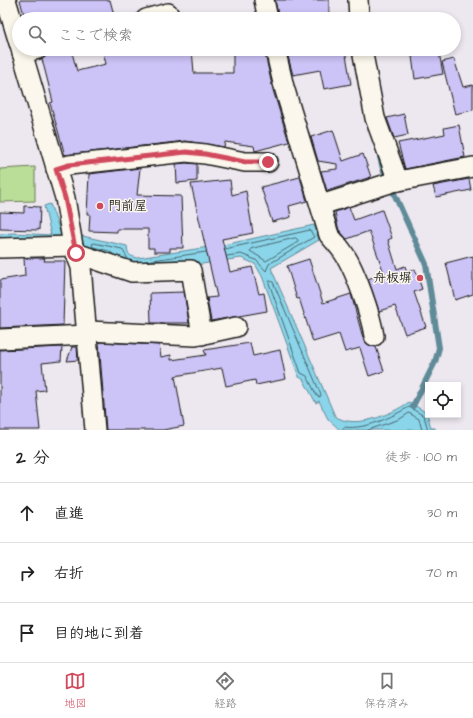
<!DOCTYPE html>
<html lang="ja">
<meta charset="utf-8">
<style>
:root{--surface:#fff;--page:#f6f6f6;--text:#222;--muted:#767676;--line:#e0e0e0;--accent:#d1495b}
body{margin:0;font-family:"Architects Daughter","Klee One",sans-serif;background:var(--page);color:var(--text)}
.controls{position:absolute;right:12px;bottom:12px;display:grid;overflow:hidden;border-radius:0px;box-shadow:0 2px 6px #0003}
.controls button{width:36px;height:36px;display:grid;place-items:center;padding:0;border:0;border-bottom:1px solid var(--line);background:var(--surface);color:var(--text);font:20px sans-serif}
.stop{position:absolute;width:12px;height:12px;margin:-9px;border:3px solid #d1495b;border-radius:50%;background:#fff}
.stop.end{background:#d1495b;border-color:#fff;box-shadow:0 1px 4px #0008}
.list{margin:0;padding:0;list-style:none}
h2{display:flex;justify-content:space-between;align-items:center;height:52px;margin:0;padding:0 16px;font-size:17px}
h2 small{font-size:13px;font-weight:400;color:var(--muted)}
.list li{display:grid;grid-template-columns:26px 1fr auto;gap:12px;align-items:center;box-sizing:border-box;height:60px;padding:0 16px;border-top:1px solid var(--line)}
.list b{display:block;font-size:15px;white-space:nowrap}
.list em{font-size:13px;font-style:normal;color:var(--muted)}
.icon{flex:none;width:22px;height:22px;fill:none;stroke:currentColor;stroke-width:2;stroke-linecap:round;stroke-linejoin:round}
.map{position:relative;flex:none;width:473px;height:430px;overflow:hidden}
.search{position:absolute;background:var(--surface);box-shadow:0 2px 6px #0003;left:12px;right:12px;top:12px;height:44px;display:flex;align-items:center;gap:10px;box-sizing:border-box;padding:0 14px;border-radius:22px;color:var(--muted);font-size:15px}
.sheet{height:232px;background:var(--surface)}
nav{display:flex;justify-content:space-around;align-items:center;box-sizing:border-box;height:56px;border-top:1px solid var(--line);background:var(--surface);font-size:11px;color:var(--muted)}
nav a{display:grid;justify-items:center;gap:2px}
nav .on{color:var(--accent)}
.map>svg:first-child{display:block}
</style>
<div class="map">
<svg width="473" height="430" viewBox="0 0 473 430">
<rect width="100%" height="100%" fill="#ede7ef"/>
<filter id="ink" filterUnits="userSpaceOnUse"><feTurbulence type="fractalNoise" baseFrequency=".025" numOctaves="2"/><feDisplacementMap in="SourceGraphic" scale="8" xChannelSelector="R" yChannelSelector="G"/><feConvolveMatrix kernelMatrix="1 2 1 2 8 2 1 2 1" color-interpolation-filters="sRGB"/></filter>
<g filter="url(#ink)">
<path fill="#badd97" stroke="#6b7c5a" d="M 35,167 L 35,201 L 0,202 L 0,169 Z"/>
<path fill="#8ad5ea" stroke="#5e8b98" d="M 50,204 L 60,231 L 127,246 C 128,255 129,256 138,258 L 228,244 L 314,225 L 319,240 L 271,268 L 335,416 C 354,430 391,415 409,402 L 427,413 L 431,428 L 435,428 L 435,430 L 340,430 L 328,419 L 319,401 L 316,403 L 303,379 L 299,377 L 262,276 L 255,264 L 241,258 L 195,265 L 132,270 L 108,255 L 0,244 L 0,234 L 13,233 L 51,235 L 44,206 Z"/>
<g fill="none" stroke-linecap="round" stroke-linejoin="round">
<g stroke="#48666e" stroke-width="1">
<path d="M 296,238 L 298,240 L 298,242 L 266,261 L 250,251 L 251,249 Z"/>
<path d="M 225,249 L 310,230 L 314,237 L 269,264 L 266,271 L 256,260 L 241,254 L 227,256"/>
<path d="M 114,255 L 109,251 L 93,247 L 92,244 L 94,243 L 122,249 L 128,259"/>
<path d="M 146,261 L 206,252"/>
<path d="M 270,281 L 273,282 L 321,395 L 320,397 L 317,396 L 307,376 L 301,373 L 269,283 Z"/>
<path d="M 342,430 L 344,427 C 366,430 391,417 409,407 L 424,416 L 428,430"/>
<path d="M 368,430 L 400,419 L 409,413 L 419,419 L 422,430"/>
</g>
<path stroke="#5e8b98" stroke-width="6" d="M 380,157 L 383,169 L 426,264 L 439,348 L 435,362 L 413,406"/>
</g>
<g fill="#ccc3f6" stroke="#1c1c1c">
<path d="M 20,0 L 110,0 L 115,19 L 25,19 Z"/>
<path d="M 275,0 L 329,0 L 329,19 L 279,19 Z"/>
<path d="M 71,49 L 77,71 L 106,64 L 102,49 L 192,49 L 194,73 L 233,73 L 233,49 L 264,49 L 273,90 L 289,142 L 255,151 L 254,146 L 225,142 L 224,147 L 185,141 L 65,155 L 50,103 L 53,102 L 42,59 L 47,55 Z"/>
<path d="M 286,49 L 345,49 L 351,84 L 324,89 L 320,70 L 293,75 Z"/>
<path d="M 439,52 L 443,74 L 415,79 L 412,56 Z"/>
<path d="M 454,59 L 463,87 L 473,85 L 473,110 L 455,114 L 442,62 Z"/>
<path d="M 404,114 L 408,135 L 394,138 L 387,118 Z"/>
<path d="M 459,125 L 465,157 L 405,169 L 398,143 L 445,134 L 444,128 Z"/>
<path d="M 333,130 L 343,161 L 363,154 L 371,177 L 327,191 L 321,171 L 337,169 L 337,164 L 318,161 L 311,137 Z"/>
<path d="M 186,163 L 197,164 L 197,181 L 177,183 L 176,164 Z"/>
<path d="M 140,168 L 137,195 L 181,196 L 183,248 L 170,248 L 170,252 L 154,252 L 154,248 L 148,248 L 148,229 L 117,229 L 117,232 L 89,231 L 90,214 L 87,214 L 89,174 Z"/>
<path d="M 300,177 L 307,201 L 289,206 L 291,217 L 272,222 L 261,187 Z"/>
<path d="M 469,179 L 471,190 L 436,197 L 433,186 Z"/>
<path d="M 230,180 L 232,195 L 246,191 L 253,233 L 222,239 L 230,272 L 252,267 L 259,294 L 264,293 L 267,311 L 211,321 L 207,298 L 217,297 L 191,184 Z"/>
<path d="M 24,206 L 40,207 L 39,230 L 0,229 L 0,212 L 24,213 Z"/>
<path d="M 349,207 L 354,220 L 382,210 L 392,238 L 388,240 L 397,269 L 405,266 L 407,272 L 415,269 L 422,289 L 414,292 L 426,327 L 405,334 L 395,306 L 379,311 L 368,279 L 384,273 L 369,231 L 347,239 L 339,230 L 337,223 L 335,212 Z"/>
<path d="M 473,256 L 473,294 L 455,300 L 446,263 Z"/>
<path d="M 24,258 L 45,258 L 44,261 L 65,261 L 63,325 L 0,328 L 0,280 L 25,276 Z"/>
<path d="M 309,259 L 323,303 L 351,294 L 363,338 L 370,346 L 376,347 L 384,371 L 369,376 L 360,348 L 345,352 L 339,334 L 313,342 L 299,298 L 297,299 L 287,266 Z"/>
<path d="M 184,292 L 189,323 L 151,323 L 150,293 Z"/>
<path d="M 99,342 L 159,345 L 161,357 L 171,355 L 171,360 L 206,355 L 204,350 L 250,343 L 253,356 L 280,350 L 286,379 L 256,385 L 255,380 L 226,386 L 222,368 L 175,376 L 184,426 L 163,430 L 106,430 Z"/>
<path d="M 62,347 L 61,361 L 42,363 L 45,390 L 36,391 L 40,430 L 0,430 L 0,350 Z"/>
<path d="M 72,347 L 77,347 L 78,360 L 67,361 Z"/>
</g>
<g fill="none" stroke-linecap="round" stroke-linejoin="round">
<defs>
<g id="minor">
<path d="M 6,0 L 19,43"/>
<path d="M 264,0 L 268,19"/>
<path d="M 358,0 L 359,19"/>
<path d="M 146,19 L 168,13"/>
<path d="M 21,49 L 65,198 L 73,246 L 81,267 L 95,430"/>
<path d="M 275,49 L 284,87 L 329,235 C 334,241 339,246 343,252 C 355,269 371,315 374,336"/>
<path d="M 362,49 L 375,118 L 398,181"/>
<path d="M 22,53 L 38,49"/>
<path d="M 56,169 L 69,165 L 186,152 L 205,154 L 245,162 L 268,162"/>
<path d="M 321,205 L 393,182 L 473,167"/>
<path d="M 0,248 L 73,246"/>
<path d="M 76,253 L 132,272 L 191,270 L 202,335"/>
<path d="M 88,331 L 195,336 L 236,327"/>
<path d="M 0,339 L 88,335"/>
</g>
</defs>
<use href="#minor" stroke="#1c1c1c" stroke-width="22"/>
<use href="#minor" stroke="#fbf7ec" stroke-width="19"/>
</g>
</g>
<g fill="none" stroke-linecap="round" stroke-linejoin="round" filter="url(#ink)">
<path stroke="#d1495b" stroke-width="5" d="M 76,253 L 65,198 L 56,169 L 69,165 L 186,152 L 205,154 L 245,162 L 268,162"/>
</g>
<g fill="#d1495b" stroke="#fbf7ec" stroke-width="1.5">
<circle cx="100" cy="206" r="4"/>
<circle cx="420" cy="278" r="4"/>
</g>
<g text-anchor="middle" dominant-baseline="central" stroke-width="3" stroke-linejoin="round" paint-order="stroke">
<g font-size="13" font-weight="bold" fill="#1c1c1c" stroke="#fbf7ec" text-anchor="start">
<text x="108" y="206">門前屋</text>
<text x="412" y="278" text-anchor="end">舟板塀</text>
</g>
</g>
</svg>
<div class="controls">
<button><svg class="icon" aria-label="locate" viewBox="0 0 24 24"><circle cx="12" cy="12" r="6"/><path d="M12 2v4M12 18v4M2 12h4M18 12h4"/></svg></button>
</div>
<div class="stop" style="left:76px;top:253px"></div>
<div class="stop end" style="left:268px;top:162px"></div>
<div class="search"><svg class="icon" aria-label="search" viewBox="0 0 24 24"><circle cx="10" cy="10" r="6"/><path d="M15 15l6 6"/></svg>ここで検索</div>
</div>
<section class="sheet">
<h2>2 分<small>徒歩 · 100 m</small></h2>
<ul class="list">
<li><svg class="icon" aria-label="ahead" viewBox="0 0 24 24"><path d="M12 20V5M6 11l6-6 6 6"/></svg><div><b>直進</b></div><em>30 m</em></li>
<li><svg class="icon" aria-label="right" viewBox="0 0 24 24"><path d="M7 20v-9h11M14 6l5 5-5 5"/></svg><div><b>右折</b></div><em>70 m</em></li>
<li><svg class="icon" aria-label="arrive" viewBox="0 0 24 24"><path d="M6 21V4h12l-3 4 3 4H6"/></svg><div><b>目的地に到着</b></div></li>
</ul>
</section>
<nav>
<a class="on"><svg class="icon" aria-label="map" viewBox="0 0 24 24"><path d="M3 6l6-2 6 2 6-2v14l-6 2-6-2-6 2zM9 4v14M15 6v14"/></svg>地図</a>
<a><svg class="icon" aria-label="directions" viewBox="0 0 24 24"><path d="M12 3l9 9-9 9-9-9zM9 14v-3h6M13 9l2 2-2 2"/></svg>経路</a>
<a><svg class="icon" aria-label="saved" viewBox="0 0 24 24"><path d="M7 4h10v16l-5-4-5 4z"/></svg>保存済み</a>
</nav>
